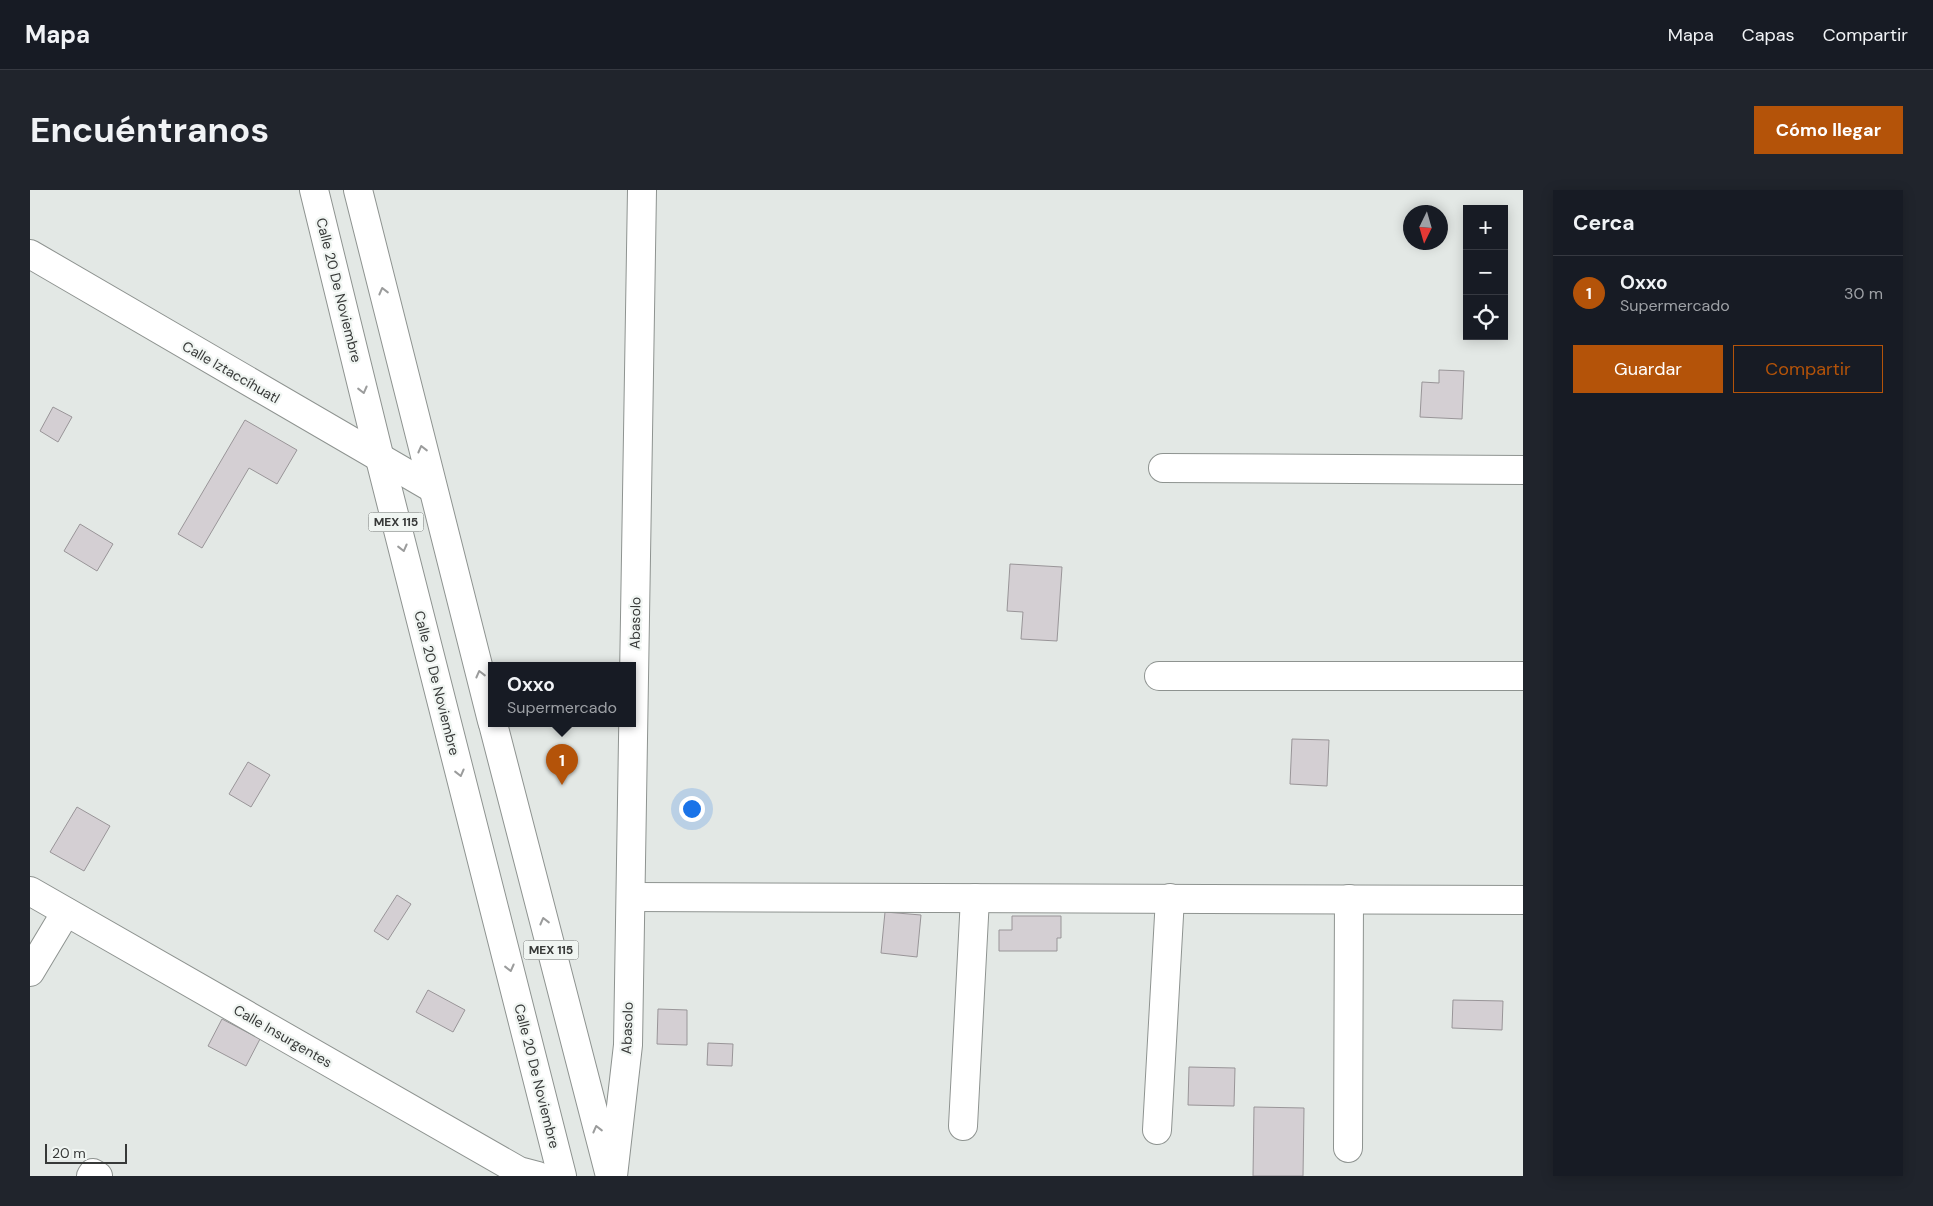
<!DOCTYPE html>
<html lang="es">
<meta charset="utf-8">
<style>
:root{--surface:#171b24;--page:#20242c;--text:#f1f3f6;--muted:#9ea1a6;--line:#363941;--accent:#b45309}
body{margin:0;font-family:"DM Sans",sans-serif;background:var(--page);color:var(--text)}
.controls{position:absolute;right:15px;top:15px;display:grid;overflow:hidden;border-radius:0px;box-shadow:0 2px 12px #0003}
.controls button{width:45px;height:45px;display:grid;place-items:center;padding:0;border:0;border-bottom:1px solid var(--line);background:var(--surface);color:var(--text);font:25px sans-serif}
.compass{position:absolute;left:1373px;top:15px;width:45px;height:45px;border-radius:50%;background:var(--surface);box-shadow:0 2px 12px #0003;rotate:185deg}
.scale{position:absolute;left:15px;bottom:12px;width:82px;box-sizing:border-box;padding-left:5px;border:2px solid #373938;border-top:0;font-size:14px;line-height:18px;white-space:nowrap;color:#373938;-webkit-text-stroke:4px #f0f5f2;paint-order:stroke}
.you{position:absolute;left:661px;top:618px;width:18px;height:18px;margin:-12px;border:4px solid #fff;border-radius:50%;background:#1a73e8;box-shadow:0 0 0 8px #1a73e833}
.badge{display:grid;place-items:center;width:32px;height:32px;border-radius:50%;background:var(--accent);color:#fff;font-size:16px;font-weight:700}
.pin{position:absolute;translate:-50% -41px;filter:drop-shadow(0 1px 2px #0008)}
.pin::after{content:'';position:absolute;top:26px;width:18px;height:15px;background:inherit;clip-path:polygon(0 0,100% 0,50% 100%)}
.popup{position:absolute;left:458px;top:472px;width:148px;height:65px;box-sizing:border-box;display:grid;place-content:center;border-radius:0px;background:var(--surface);filter:drop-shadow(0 1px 4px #0005);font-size:16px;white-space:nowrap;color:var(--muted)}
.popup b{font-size:19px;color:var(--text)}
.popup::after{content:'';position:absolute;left:50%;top:100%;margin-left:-10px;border:10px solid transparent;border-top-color:var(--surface)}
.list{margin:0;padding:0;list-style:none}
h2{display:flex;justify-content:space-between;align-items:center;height:65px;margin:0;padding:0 20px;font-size:21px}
h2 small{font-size:16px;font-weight:400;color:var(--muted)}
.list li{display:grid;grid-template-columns:32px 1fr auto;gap:15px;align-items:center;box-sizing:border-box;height:75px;padding:0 20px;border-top:1px solid var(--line)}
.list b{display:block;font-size:19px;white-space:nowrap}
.list p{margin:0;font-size:16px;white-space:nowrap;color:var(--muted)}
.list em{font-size:16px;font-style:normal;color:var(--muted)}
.actions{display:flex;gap:10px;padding:15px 20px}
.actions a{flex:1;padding:11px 0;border:1px solid var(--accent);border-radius:0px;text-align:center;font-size:18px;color:var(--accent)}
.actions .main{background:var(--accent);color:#fff}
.icon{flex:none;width:28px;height:28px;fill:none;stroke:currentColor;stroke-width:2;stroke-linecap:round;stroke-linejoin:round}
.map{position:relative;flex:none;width:1493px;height:986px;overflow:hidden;border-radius:0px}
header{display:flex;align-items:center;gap:30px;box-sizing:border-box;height:70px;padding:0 25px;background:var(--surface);border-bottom:1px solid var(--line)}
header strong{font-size:24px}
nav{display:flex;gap:28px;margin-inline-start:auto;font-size:18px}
.intro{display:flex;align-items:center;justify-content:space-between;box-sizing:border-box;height:120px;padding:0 30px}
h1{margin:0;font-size:35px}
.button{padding:12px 22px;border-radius:0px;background:var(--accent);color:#fff;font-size:18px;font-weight:700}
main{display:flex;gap:30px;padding:0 30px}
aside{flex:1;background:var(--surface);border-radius:0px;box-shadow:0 2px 12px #0003}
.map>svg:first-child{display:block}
</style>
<header>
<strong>Mapa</strong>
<nav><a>Mapa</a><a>Capas</a><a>Compartir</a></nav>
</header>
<div class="intro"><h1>Encuéntranos</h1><a class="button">Cómo llegar</a></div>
<main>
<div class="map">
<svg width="1493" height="986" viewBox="0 0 1493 986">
<rect width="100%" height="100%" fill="#e3e8e5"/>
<g fill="#d4cfd3" stroke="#999598">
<path d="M 1409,180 L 1434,181 L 1432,229 L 1390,227 L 1392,192 L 1409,193 Z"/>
<path d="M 23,217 L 42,227 L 28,252 L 10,241 Z"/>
<path d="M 215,230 L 267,260 L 247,294 L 219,278 L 172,358 L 148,344 Z"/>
<path d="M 50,334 L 83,354 L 67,381 L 34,361 Z"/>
<path d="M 980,374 L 1032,377 L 1027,451 L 991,449 L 993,422 L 977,421 Z"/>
<path d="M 1262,549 L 1299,550 L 1297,596 L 1260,594 Z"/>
<path d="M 218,572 L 240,585 L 221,617 L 199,604 Z"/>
<path d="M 47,617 L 80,636 L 54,681 L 20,662 Z"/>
<path d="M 367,705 L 381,714 L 358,750 L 344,741 Z"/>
<path d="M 855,722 L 891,725 L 887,767 L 851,763 Z"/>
<path d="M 982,726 L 1031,726 L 1031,748 L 1027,748 L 1027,761 L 969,761 L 969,740 L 982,740 Z"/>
<path d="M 398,800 L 435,820 L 423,842 L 386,822 Z"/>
<path d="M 1423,810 L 1473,811 L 1472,840 L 1422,838 Z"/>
<path d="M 628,819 L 657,820 L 657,855 L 627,854 Z"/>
<path d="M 192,829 L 230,849 L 216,876 L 178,856 Z"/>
<path d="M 678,853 L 703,854 L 702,876 L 677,875 Z"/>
<path d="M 1159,877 L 1205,878 L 1204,916 L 1158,915 Z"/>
<path d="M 1224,917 L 1274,918 L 1273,986 L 1223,986 Z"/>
</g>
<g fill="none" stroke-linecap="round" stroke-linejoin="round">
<defs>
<g id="minor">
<path d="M 0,64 L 402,298"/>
<path d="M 1133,278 L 1493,280"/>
<path d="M 1129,486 L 1493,486"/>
<path d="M 0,701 L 489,981 L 508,986"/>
<path d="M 601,707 L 1493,710"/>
<path d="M 0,782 L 36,722"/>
<path d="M 933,936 L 945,708"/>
<path d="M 1127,940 L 1140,708"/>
<path d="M 1318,958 L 1319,709"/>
<path d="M 61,986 L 63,983 L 68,986"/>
<path d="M 583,986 L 598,855 L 612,0"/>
</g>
<g id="primary">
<path d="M 284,0 L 350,269 L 532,986"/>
<path d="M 328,0 L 462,531"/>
<path d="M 463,534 L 580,986"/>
</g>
</defs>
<use href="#minor" stroke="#8e9390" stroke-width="30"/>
<use href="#primary" stroke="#8e9390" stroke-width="30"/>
<use href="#minor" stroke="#fff" stroke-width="28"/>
<use href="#primary" stroke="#fff" stroke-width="28"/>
</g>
<defs><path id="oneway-chevron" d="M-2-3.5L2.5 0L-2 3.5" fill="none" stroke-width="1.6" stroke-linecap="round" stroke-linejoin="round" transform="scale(1.25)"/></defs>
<g stroke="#9b9c9c">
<use href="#oneway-chevron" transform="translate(353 101) rotate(-104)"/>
<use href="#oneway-chevron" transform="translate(333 200) rotate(76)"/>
<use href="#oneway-chevron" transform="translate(392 259) rotate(-104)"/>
<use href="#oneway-chevron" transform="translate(373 358) rotate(76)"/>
<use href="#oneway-chevron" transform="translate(450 484) rotate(-104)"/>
<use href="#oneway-chevron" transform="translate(430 583) rotate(76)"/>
<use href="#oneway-chevron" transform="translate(514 731) rotate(-104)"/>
<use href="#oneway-chevron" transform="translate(480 778) rotate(76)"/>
<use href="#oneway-chevron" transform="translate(567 939) rotate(-104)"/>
</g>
<g text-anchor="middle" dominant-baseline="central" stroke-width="4.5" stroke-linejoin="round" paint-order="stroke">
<g fill="#f0f5f2" stroke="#6e7170" stroke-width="1">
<rect x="338.5" y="322.5" width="55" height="19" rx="4"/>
<rect x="493.5" y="750.5" width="55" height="19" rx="4"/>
</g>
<g font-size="12" font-weight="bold" fill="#373938">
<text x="366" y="332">MEX 115</text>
<text x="521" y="760">MEX 115</text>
</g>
<g font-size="14" fill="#373938" stroke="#f0f5f2">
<text transform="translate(309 100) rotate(76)">Calle 20 De Noviembre</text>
<text transform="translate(201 182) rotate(30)">Calle Iztaccíhuatl</text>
<text transform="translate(605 433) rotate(-89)">Abasolo</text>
<text transform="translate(407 493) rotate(76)">Calle 20 De Noviembre</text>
<text transform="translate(597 838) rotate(-88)">Abasolo</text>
<text transform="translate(253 846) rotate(30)">Calle Insurgentes</text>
<text transform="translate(507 886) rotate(76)">Calle 20 De Noviembre</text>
</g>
</g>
</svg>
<div class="controls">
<button>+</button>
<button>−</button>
<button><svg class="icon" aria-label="locate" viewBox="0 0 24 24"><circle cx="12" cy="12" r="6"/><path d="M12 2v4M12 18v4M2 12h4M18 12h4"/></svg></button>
</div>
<svg class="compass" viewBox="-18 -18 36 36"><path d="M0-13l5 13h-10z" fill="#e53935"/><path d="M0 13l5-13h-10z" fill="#9ea1a6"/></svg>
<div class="scale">20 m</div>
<div class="you"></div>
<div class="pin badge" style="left:532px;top:595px">1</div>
<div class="popup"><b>Oxxo</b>Supermercado</div>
</div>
<aside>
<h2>Cerca<small></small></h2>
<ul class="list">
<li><span class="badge">1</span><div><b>Oxxo</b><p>Supermercado</p></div><em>30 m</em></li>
</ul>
<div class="actions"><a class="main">Guardar</a><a>Compartir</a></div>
</aside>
</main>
